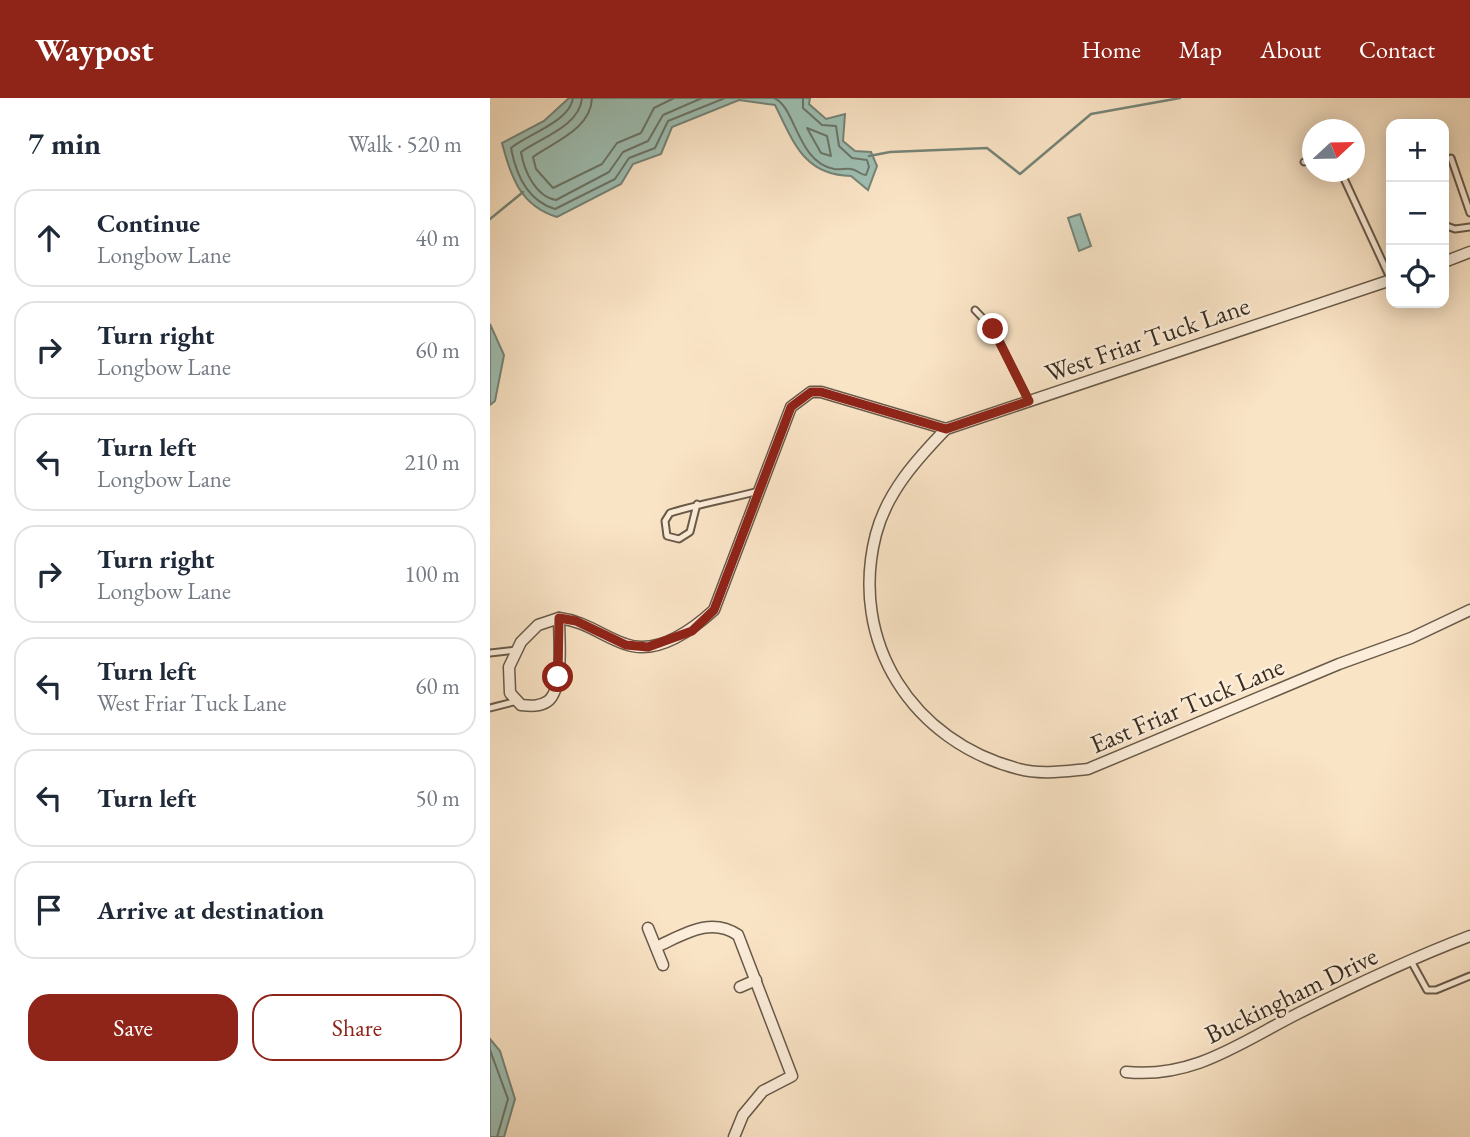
<!DOCTYPE html>
<meta charset="utf-8">
<style>
:root{--surface:#fff;--page:#f2f2f3;--text:#1f2937;--muted:#747a83;--line:#e0e1e3;--accent:#8f2418}
body{margin:0;font-family:"EB Garamond",serif;background:var(--page);color:var(--text)}
.controls{position:absolute;right:21px;top:21px;display:grid;overflow:hidden;border-radius:14px;box-shadow:0 4px 18px #0003}
.controls button{width:63px;height:63px;display:grid;place-items:center;padding:0;border:0;border-bottom:2px solid var(--line);background:var(--surface);color:var(--text);font:35px sans-serif}
.compass{position:absolute;left:812px;top:21px;width:63px;height:63px;border-radius:50%;background:var(--surface);box-shadow:0 4px 18px #0003;rotate:68deg}
.stop{position:absolute;width:21px;height:21px;margin:-16px;border:5px solid #8f2418;border-radius:50%;background:#fff}
.stop.end{background:#8f2418;border-color:#fff;box-shadow:0 2px 7px #0008}
.list{margin:0;padding:0;list-style:none}
h2{display:flex;justify-content:space-between;align-items:center;height:91px;margin:0;padding:0 28px;font-size:30px}
h2 small{font-size:23px;font-weight:400;color:var(--muted)}
.list li{display:grid;grid-template-columns:46px 1fr auto;gap:21px;align-items:center;box-sizing:border-box;height:98px;margin:0 14px 14px;padding:0 14px;border:2px solid var(--line);border-radius:21px}
.list b{display:block;font-size:26px;white-space:nowrap}
.list p{margin:0;font-size:23px;white-space:nowrap;color:var(--muted)}
.list em{font-size:23px;font-style:normal;color:var(--muted)}
.actions{display:flex;gap:14px;padding:21px 28px}
.actions a{flex:1;padding:16px 0;border:2px solid var(--accent);border-radius:21px;text-align:center;font-size:24px;color:var(--accent)}
.actions .main{background:var(--accent);color:#fff}
.icon{flex:none;width:38px;height:38px;fill:none;stroke:currentColor;stroke-width:2;stroke-linecap:round;stroke-linejoin:round}
.map{position:relative;flex:none;width:980px;height:1039px;overflow:hidden}
header{display:flex;align-items:center;gap:42px;box-sizing:border-box;height:98px;padding:0 35px;background:var(--accent);color:#fff}
header strong{font-size:33px}
nav{display:flex;gap:38px;margin-inline-start:auto;font-size:24px}
main{display:flex}
aside{flex:1;background:var(--surface)}
.map>svg:first-child{display:block}
</style>
<header>
<strong>Waypost</strong>
<nav><a>Home</a><a>Map</a><a>About</a><a>Contact</a></nav>
</header>
<main>
<aside>
<h2>7 min<small>Walk · 520 m</small></h2>
<ul class="list">
<li><svg class="icon" aria-label="ahead" viewBox="0 0 24 24"><path d="M12 20V5M6 11l6-6 6 6"/></svg><div><b>Continue</b><p>Longbow Lane</p></div><em>40 m</em></li>
<li><svg class="icon" aria-label="right" viewBox="0 0 24 24"><path d="M7 20v-9h11M14 6l5 5-5 5"/></svg><div><b>Turn right</b><p>Longbow Lane</p></div><em>60 m</em></li>
<li><svg class="icon" aria-label="left" viewBox="0 0 24 24"><path d="M17 20v-9H6M10 6l-5 5 5 5"/></svg><div><b>Turn left</b><p>Longbow Lane</p></div><em>210 m</em></li>
<li><svg class="icon" aria-label="right" viewBox="0 0 24 24"><path d="M7 20v-9h11M14 6l5 5-5 5"/></svg><div><b>Turn right</b><p>Longbow Lane</p></div><em>100 m</em></li>
<li><svg class="icon" aria-label="left" viewBox="0 0 24 24"><path d="M17 20v-9H6M10 6l-5 5 5 5"/></svg><div><b>Turn left</b><p>West Friar Tuck Lane</p></div><em>60 m</em></li>
<li><svg class="icon" aria-label="left" viewBox="0 0 24 24"><path d="M17 20v-9H6M10 6l-5 5 5 5"/></svg><div><b>Turn left</b></div><em>50 m</em></li>
<li><svg class="icon" aria-label="arrive" viewBox="0 0 24 24"><path d="M6 21V4h12l-3 4 3 4H6"/></svg><div><b>Arrive at destination</b></div></li>
</ul>
<div class="actions"><a class="main">Save</a><a>Share</a></div>
</aside>
<div class="map">
<svg width="980" height="1039" viewBox="0 0 980 1039">
<rect width="100%" height="100%" fill="#fae4c6"/>
<filter id="stains"><feTurbulence type="fractalNoise" baseFrequency=".00286" numOctaves="4"/><feColorMatrix values="0 0 0 0 .2 0 0 0 0 .09 0 0 0 0 .02 0 0 0 .5 -.17"/></filter>
<radialGradient id="worn" r=".72"><stop offset=".6" stop-color="#630" stop-opacity="0"/><stop offset="1" stop-color="#630" stop-opacity=".3"/></radialGradient>
<g fill="#9ebfb3" stroke="#758478" stroke-width="2">
<path d="M 79,0 L 320,0 L 319,6 L 336,21 L 355,16 L 353,43 L 365,53 L 381,54 L 387,68 L 378,92 L 361,78 C 314,77 304,45 285,7 L 249,2 L 182,29 L 171,56 L 143,66 L 131,86 L 67,119 C 31,108 21,80 12,45 L 54,23 Z"/>
<path d="M 590,116 L 601,148 L 589,153 L 578,120 Z"/>
<path d="M 0,226 L 14,257 L 5,303 L 0,307 Z"/>
<path d="M 0,941 L 10,953 L 25,1001 L 14,1039 L 0,1039 Z"/>
</g>
<g fill="none" stroke-linecap="round" stroke-linejoin="round">
<g stroke="#6b7669" stroke-width="2">
<path d="M 83,0 C 80,24 37,36 21,50 C 26,77 38,103 65,111 L 125,81 L 139,60 L 165,50 L 178,23 L 235,0"/>
<path d="M 92,0 C 90,28 50,40 31,54 C 34,73 46,99 66,102 L 119,74 L 133,54 L 158,43 L 173,17 L 212,0"/>
<path d="M 102,0 C 101,31 64,44 43,59 L 46,71 L 63,90 L 112,66 L 127,45 L 151,35 L 164,10 L 184,0"/>
<path d="M 284,0 C 306,9 307,64 344,71 C 350,72 356,70 361,71 C 368,72 370,77 376,77 L 379,69 L 377,62 L 362,60 L 349,48 L 346,28 L 332,27 L 313,10 L 313,0"/>
<path d="M 317,30 L 337,38 L 341,58 L 331,55 Z"/>
<path d="M 0,952 L 18,1001 L 7,1039"/>
</g>
<g stroke="#758478" stroke-width="2.5">
<path d="M 379,58 L 400,54 L 497,50 L 530,76 L 601,16 L 690,0"/>
<path d="M 0,121 L 33,94"/>
</g>
<defs>
<g id="lane">
<path d="M 961,60 L 980,115"/>
<path d="M 814,64 L 822,62"/>
<path d="M 851,74 L 901,182"/>
<path d="M 954,127 L 965,131 L 980,129"/>
<path d="M 485,212 L 503,231 L 539,303"/>
<path d="M 207,406 L 200,434 L 189,441 L 177,438 L 175,423 L 180,415 C 209,406 239,401 269,393"/>
<path d="M 0,555 L 27,552"/>
<path d="M 0,610 L 27,603"/>
<path d="M 921,863 L 937,892 L 946,892 L 980,878"/>
</g>
<g id="street">
<path d="M 954,164 L 980,154"/>
<path d="M 901,182 L 456,331 C 427,361 397,394 386,436 C 358,544 423,644 529,671 C 551,677 576,673 598,671 L 849,566 L 921,540 L 980,512"/>
<path d="M 69,520 C 95,523 112,538 135,546 C 167,558 202,532 224,512 L 301,309 L 321,294 L 331,294 L 456,331"/>
<path d="M 69,520 C 69,539 74,591 58,603 C 50,609 40,608 31,607 L 20,595 L 19,569 L 31,544 L 48,527 Z"/>
<path d="M 158,830 L 173,867"/>
<path d="M 166,849 C 193,837 220,818 248,837 L 302,978 L 273,993 L 253,1017 L 244,1039"/>
<path d="M 250,889 L 266,882"/>
<path d="M 636,974 C 704,981 751,944 809,915 C 865,887 922,860 980,838"/>
</g>
</defs>
<use href="#lane" stroke="#685a49" stroke-width="9"/>
<use href="#street" stroke="#685a49" stroke-width="13"/>
<use href="#lane" stroke="#fcedda" stroke-width="5"/>
<use href="#street" stroke="#fcedda" stroke-width="10"/>
</g>
<g fill="none" stroke-linecap="round" stroke-linejoin="round">
<path stroke="#8f2418" stroke-width="9" d="M 68,579 L 69,520 L 86,523 L 136,547 L 158,549 L 202,533 L 224,512 L 301,309 L 321,294 L 331,294 L 456,331 L 539,303 L 503,231"/>
</g>
<g text-anchor="middle" dominant-baseline="central" stroke-width="5" stroke-linejoin="round" paint-order="stroke">
<g font-size="26" fill="#382c1f" stroke="#fcedda">
<text transform="translate(657 241) rotate(-19)">West Friar Tuck Lane</text>
<text transform="translate(697 607) rotate(-23)">East Friar Tuck Lane</text>
<text transform="translate(801 897) rotate(-26)">Buckingham Drive</text>
</g>
</g>
<rect width="100%" height="100%" filter="url(#stains)"/>
<rect width="100%" height="100%" fill="url(#worn)"/>
</svg>
<div class="controls">
<button>+</button>
<button>−</button>
<button><svg class="icon" aria-label="locate" viewBox="0 0 24 24"><circle cx="12" cy="12" r="6"/><path d="M12 2v4M12 18v4M2 12h4M18 12h4"/></svg></button>
</div>
<svg class="compass" viewBox="-18 -18 36 36"><path d="M0-13l5 13h-10z" fill="#e53935"/><path d="M0 13l5-13h-10z" fill="#747a83"/></svg>
<div class="stop" style="left:68px;top:579px"></div>
<div class="stop end" style="left:503px;top:231px"></div>
</div>
</main>
